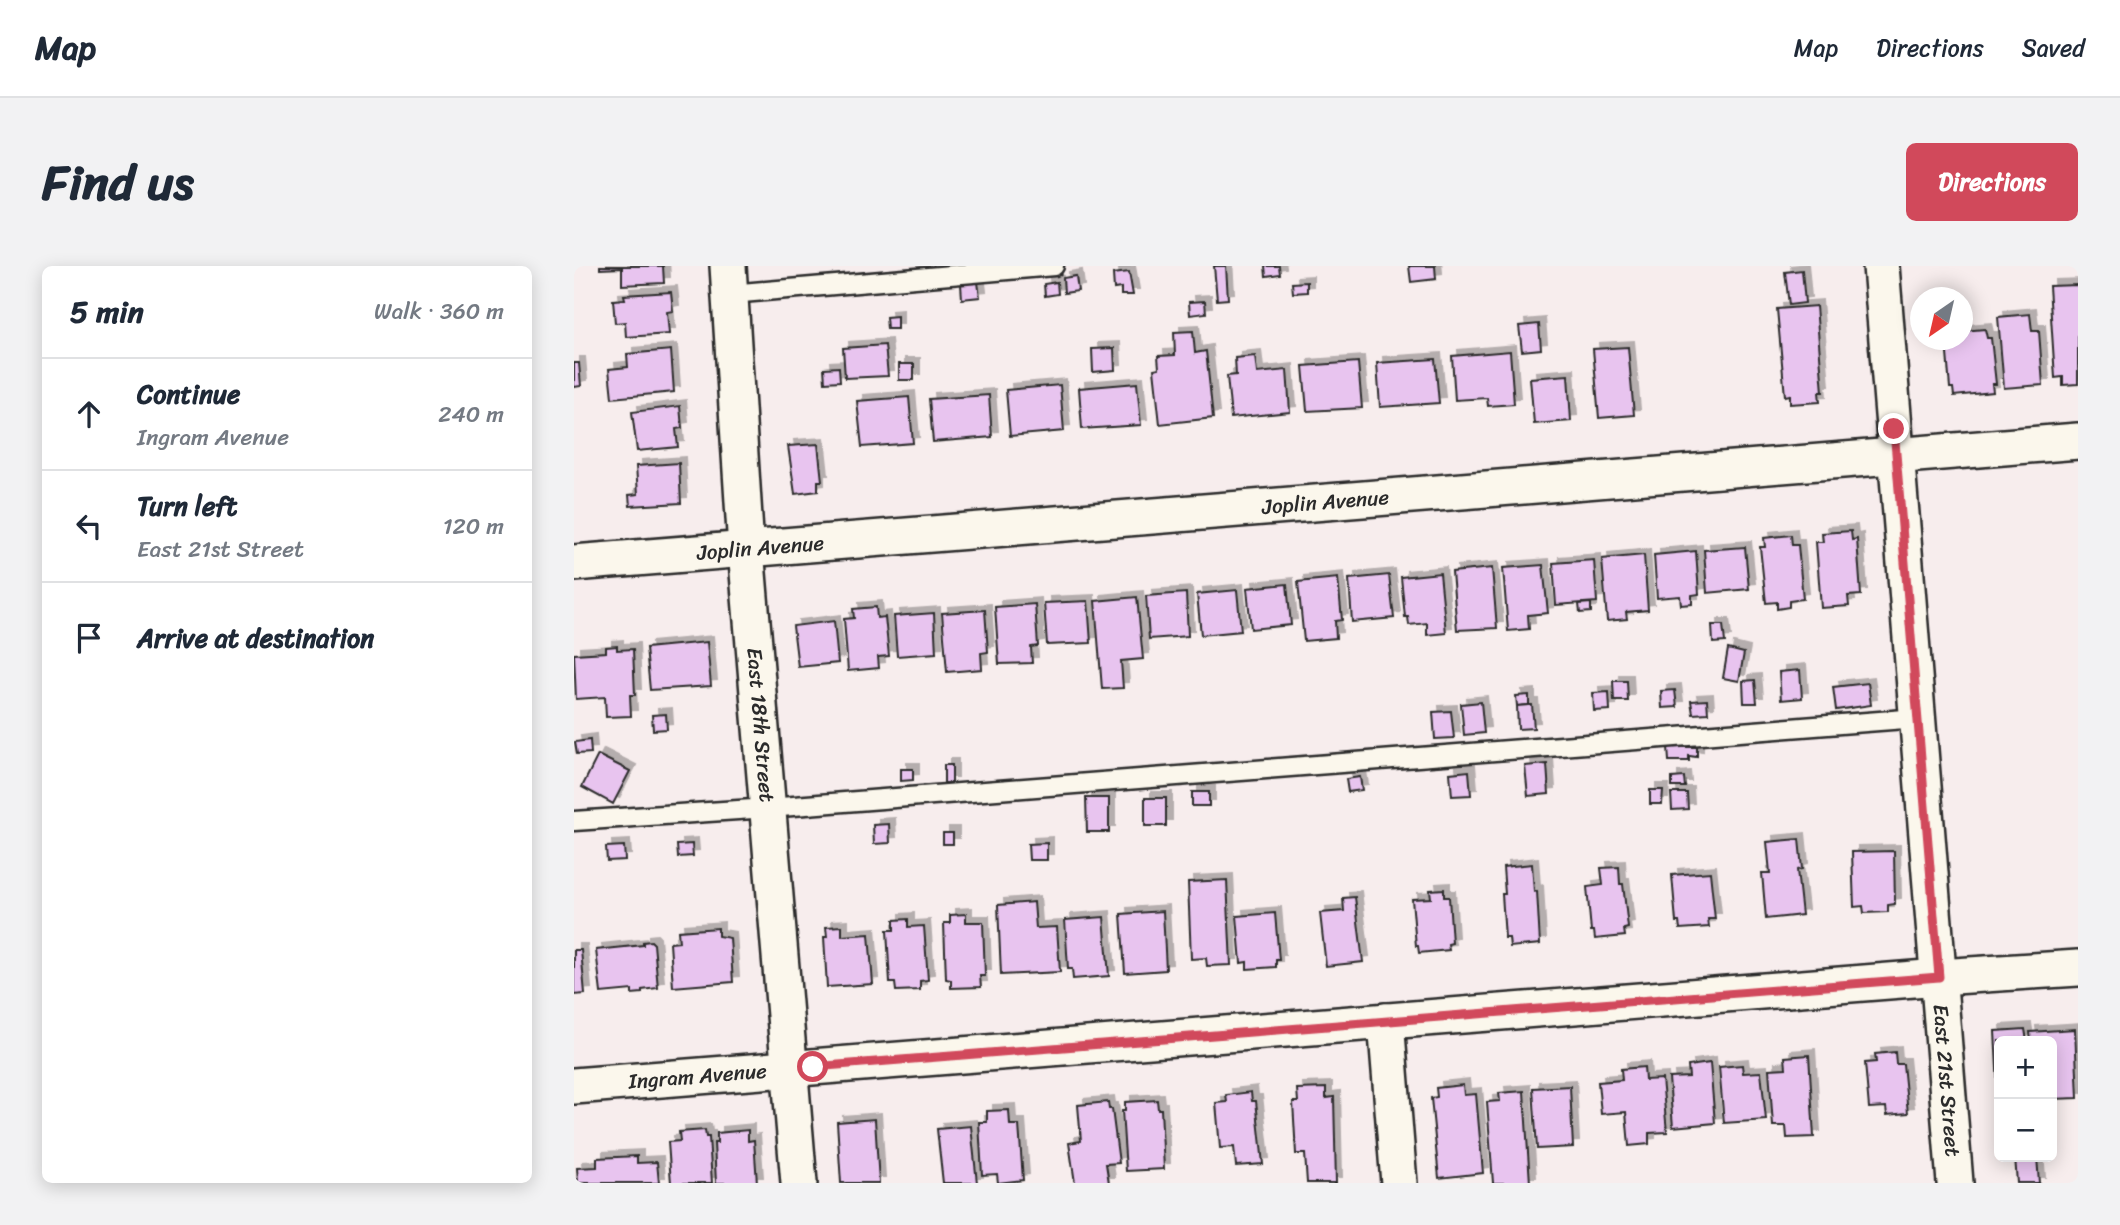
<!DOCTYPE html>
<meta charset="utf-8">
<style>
:root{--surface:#fff;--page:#f2f2f3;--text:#1f2937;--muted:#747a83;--line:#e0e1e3;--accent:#d1495b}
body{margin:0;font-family:Sriracha,sans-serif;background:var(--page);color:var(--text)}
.controls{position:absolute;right:21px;bottom:21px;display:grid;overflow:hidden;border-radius:10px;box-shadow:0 4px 18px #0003}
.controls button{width:63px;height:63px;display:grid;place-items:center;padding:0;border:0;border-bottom:2px solid var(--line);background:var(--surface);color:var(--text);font:35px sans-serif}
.compass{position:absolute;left:1336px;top:21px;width:63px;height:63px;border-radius:50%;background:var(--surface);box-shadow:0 4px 18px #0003;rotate:214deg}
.stop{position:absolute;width:21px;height:21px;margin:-16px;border:5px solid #d1495b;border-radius:50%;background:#fff}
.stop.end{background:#d1495b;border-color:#fff;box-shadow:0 2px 7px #0008}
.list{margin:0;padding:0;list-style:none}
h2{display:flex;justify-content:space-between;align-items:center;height:91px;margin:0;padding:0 28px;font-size:30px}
h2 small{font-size:23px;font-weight:400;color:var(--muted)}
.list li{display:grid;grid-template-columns:46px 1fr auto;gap:21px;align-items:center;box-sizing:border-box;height:112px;padding:0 28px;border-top:2px solid var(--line)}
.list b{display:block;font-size:26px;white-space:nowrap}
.list p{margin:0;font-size:23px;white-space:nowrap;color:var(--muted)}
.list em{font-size:23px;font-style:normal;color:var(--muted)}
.icon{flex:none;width:38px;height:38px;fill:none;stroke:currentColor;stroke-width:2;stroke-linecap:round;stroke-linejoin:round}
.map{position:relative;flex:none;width:1504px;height:917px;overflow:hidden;border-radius:10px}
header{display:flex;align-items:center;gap:42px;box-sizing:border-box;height:98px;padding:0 35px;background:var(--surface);border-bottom:2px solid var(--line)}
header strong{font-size:33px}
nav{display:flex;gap:38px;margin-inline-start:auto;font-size:24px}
.intro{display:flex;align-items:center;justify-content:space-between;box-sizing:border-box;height:168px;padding:0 42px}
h1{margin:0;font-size:49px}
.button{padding:18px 32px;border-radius:10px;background:var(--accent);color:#fff;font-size:24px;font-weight:700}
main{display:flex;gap:42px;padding:0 42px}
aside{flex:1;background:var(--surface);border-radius:10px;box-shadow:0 4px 18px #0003}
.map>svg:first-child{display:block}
</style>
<header>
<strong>Map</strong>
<nav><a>Map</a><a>Directions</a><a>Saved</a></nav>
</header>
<div class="intro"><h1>Find us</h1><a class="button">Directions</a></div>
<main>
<aside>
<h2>5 min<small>Walk · 360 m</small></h2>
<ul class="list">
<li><svg class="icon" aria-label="ahead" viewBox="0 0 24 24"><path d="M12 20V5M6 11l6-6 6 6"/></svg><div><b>Continue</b><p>Ingram Avenue</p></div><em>240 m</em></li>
<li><svg class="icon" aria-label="left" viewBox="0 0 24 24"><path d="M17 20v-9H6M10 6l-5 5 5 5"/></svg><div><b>Turn left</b><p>East 21st Street</p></div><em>120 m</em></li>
<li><svg class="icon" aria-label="arrive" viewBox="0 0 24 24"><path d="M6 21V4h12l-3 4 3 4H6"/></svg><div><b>Arrive at destination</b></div></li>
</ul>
</aside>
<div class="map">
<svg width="1504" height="917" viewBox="0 0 1504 917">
<defs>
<filter id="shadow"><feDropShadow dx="6" dy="-6" stdDeviation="0" flood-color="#0004"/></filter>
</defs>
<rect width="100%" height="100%" fill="#f7eded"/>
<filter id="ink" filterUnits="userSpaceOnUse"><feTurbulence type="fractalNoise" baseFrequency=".0143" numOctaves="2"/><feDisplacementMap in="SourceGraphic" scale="14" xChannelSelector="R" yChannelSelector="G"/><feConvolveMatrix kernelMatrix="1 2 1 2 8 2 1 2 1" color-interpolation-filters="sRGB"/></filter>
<g filter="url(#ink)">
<g fill="#e8c4ef" stroke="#2b2b2b" stroke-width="2" filter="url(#shadow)">
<path d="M 26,0 L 89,0 L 90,17 L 48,19 L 48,2 L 26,3 Z"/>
<path d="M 640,0 L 652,0 L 654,33 L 643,34 Z"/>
<path d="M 691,0 L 705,0 L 706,8 L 692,10 Z"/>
<path d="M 835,0 L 861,0 L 862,13 L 837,16 Z"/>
<path d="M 1228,4 L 1231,37 L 1215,39 L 1211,6 Z"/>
<path d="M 555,6 L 559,29 L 547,29 L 547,22 L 540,23 L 539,8 Z"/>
<path d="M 502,10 L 504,25 L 490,27 L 489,12 Z"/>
<path d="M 404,16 L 406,31 L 388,33 L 387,18 Z"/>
<path d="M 483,16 L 484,28 L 471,30 L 470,18 Z"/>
<path d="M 733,16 L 733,26 L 719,27 L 718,17 Z"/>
<path d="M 1504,19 L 1504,118 L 1489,119 L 1489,111 L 1481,112 L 1475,20 Z"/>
<path d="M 97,26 L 99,45 L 93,46 L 95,68 L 52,71 L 51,56 L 41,57 L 39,34 L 51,33 L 50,29 Z"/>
<path d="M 631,35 L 632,47 L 616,49 L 615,36 Z"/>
<path d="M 1242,40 L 1249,126 L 1245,126 L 1246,136 L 1216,138 L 1216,129 L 1211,130 L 1203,43 Z"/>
<path d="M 1456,48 L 1458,65 L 1465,65 L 1469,119 L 1430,122 L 1424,51 Z"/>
<path d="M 323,50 L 323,63 L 313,63 L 312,51 Z"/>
<path d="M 965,58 L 967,83 L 948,85 L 945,60 Z"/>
<path d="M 1411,63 L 1413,72 L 1417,72 L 1422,118 L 1418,118 L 1419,126 L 1380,130 L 1379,122 L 1376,122 L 1372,76 L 1388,74 L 1388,65 Z"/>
<path d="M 619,65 L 621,87 L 632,85 L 639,152 L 586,158 L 580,103 L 585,102 L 584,90 L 601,89 L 600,66 Z"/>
<path d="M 311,79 L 314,110 L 271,112 L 269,82 Z"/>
<path d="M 1054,81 L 1060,149 L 1025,152 L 1019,83 Z"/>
<path d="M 540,82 L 541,104 L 519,106 L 518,83 Z"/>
<path d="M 97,84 L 100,126 L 38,132 L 35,103 L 54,101 L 53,88 Z"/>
<path d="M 936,85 L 940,138 L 914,140 L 913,132 L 881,134 L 878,90 Z"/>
<path d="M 681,90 L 683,107 L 713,104 L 716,146 L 657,152 L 653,110 L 662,109 L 661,92 Z"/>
<path d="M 861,93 L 865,137 L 806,141 L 803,97 Z"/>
<path d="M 784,96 L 788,142 L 733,145 L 729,100 Z"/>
<path d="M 0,97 L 5,97 L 7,120 L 0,121 Z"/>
<rect x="325" y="98" width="15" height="16"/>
<path d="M 265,101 L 266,115 L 251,116 L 250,102 Z"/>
<path d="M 994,109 L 997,155 L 960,158 L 956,112 Z"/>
<path d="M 563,117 L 567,159 L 508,163 L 505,122 Z"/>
<path d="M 486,119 L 490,165 L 436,170 L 432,124 Z"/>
<path d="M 415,129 L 418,171 L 359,176 L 355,133 Z"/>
<path d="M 335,131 L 339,177 L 288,181 L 283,135 Z"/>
<path d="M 106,140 L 108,162 L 102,163 L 104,181 L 63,185 L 58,146 Z"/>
<path d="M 244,178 L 248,215 L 244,215 L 244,225 L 221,228 L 214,180 Z"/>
<path d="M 105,197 L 107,237 L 56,240 L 55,229 L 64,228 L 62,200 Z"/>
<path d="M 1277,265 L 1278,274 L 1283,273 L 1287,329 L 1274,330 L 1275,340 L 1247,342 L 1242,276 L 1249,276 L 1248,267 Z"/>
<path d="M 1217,269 L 1218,279 L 1224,279 L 1229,333 L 1215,335 L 1215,341 L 1203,343 L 1203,336 L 1192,337 L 1186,281 L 1191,281 L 1190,272 Z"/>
<path d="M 1171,281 L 1175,323 L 1133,327 L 1130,284 Z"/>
<path d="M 1122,285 L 1125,328 L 1118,329 L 1118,338 L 1107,339 L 1106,330 L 1083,332 L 1080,289 Z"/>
<path d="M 1070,289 L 1074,344 L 1052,346 L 1053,353 L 1033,355 L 1028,293 Z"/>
<path d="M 1020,294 L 1023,336 L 982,339 L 979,297 Z"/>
<path d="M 969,299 L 974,347 L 954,349 L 955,363 L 934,365 L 929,302 Z"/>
<path d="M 918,302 L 923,362 L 883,364 L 878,306 Z"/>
<path d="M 866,307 L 872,367 L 853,369 L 853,357 L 835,359 L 834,351 L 831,351 L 827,311 Z"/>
<path d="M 815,309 L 820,352 L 778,356 L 775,313 Z"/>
<path d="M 764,312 L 768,354 L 761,355 L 762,372 L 730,375 L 724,316 Z"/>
<path d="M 713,318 L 717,359 L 677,363 L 673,322 Z"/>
<path d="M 663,324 L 667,365 L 627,369 L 623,328 Z"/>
<path d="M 612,327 L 614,370 L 575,373 L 572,330 Z"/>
<path d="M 563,331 L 569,393 L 547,395 L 549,422 L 528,423 L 521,335 Z"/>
<path d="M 514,335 L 517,377 L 473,379 L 470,337 Z"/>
<path d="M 1017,337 L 1017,346 L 1006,347 L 1005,338 Z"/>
<path d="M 461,338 L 464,380 L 457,381 L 458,397 L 425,398 L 421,341 Z"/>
<path d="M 302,341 L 303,352 L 311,351 L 315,390 L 304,391 L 305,402 L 274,405 L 270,353 L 280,352 L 279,343 Z"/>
<path d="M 411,344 L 414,386 L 407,387 L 408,403 L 373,406 L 368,347 Z"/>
<path d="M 360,347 L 362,387 L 323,390 L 320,350 Z"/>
<path d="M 260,355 L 264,397 L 224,401 L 219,360 Z"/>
<path d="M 1138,359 L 1149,359 L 1151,376 L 1139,377 Z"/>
<path d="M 133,376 L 137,420 L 76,424 L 72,382 Z"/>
<path d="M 43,380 L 43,384 L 59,383 L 61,429 L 56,429 L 57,450 L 32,451 L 31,431 L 2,433 L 0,388 L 32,386 L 32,381 Z"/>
<path d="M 1154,383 L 1170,387 L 1165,415 L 1149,412 Z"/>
<path d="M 1226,404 L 1228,432 L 1207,434 L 1205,406 Z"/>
<path d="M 1181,414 L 1183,437 L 1170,437 L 1169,415 Z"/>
<path d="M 1039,415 L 1053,415 L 1054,435 L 1040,435 Z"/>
<path d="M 1294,417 L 1297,439 L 1262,444 L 1259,421 Z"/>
<path d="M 1101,424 L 1103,441 L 1088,442 L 1087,425 Z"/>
<path d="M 1035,426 L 1036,444 L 1020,445 L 1019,427 Z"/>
<path d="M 955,429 L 955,439 L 943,440 L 942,430 Z"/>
<path d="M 1133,434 L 1134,447 L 1119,448 L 1117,435 Z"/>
<path d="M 907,436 L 910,467 L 890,469 L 887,438 Z"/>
<path d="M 955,439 L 958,439 L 960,462 L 944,463 L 943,440 Z"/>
<path d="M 877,445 L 880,472 L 861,473 L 859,446 Z"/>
<path d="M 92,448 L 93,463 L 79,464 L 78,449 Z"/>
<path d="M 16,474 L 17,487 L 3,488 L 1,476 Z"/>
<path d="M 1094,481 L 1123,481 L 1123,491 L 1115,490 L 1115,495 L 1095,495 Z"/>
<path d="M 24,489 L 56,505 L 39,538 L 8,521 Z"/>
<path d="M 973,498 L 975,528 L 954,530 L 951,500 Z"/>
<rect x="370" y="499" width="8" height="18"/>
<path d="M 327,503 L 339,503 L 339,514 L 327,515 Z"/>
<path d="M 895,505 L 897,529 L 878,530 L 876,507 Z"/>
<path d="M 786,511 L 788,524 L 774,526 L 772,513 Z"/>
<path d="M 1110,511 L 1111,521 L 1098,521 L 1098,512 Z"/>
<path d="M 1076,524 L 1089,524 L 1088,538 L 1076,538 Z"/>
<rect x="618" y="526" width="17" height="14"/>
<path d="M 1097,527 L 1113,527 L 1114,543 L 1098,544 Z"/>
<path d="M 512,532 L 535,532 L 535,566 L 513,566 Z"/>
<rect x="571" y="532" width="21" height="28"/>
<path d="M 315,558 L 316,577 L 300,578 L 299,559 Z"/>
<rect x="369" y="567" width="10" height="11"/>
<path d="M 1225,573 L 1228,603 L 1223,604 L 1228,649 L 1192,653 L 1188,607 L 1196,607 L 1193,576 Z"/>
<path d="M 473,577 L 473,594 L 455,594 L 454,578 Z"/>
<path d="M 118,578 L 119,590 L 104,591 L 103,579 Z"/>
<path d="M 50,580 L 51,594 L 33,595 L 32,581 Z"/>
<path d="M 1320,585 L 1321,638 L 1314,639 L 1314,646 L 1290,647 L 1289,640 L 1280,641 L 1278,586 Z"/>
<path d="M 958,598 L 960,626 L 963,625 L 966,678 L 936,681 L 935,672 L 931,672 L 928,628 L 931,628 L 929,601 Z"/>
<path d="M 1045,601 L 1046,618 L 1049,618 L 1054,662 L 1050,663 L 1051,670 L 1021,673 L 1020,665 L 1017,665 L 1013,621 L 1029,619 L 1027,602 Z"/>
<path d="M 1136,606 L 1141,653 L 1134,653 L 1135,661 L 1106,663 L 1105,656 L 1102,656 L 1098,609 Z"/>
<path d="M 653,614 L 657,699 L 633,700 L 632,692 L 617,693 L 614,616 Z"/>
<path d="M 870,623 L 870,631 L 875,631 L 878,677 L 874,678 L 875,684 L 845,687 L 844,680 L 842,680 L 838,633 L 857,632 L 856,624 Z"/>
<path d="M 781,631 L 789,696 L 752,700 L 746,647 L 770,645 L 769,632 Z"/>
<path d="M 460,636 L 462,662 L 483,661 L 486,706 L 427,709 L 424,639 Z"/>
<path d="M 589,645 L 592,704 L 551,707 L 547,648 Z"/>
<path d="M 701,647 L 705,694 L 702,694 L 702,701 L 673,703 L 673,696 L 667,697 L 663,650 Z"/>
<path d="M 392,648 L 392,656 L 409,656 L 411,710 L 406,710 L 407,721 L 377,722 L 377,714 L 372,713 L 370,657 L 376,657 L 376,649 Z"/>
<path d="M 530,651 L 535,710 L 499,713 L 498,703 L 494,703 L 491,654 Z"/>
<path d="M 334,653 L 334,661 L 350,660 L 354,714 L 346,715 L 346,724 L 322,725 L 321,717 L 316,717 L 313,664 L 320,664 L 320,654 Z"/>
<path d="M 268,660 L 268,670 L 295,668 L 299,718 L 253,721 L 250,671 L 253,671 L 252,661 Z"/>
<path d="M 144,662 L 144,670 L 156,672 L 159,716 L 99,721 L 96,677 L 105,676 L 104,665 Z"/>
<path d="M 77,675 L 80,678 L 84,722 L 68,724 L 68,727 L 58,728 L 58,724 L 27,727 L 22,684 L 69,679 L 69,676 Z"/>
<path d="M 0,684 L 7,684 L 11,728 L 0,729 Z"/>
<path d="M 1451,763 L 1453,775 L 1425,775 L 1425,841 L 1421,765 Z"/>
<path d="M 1501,763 L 1504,832 L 1478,833 L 1478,775 L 1457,775 L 1456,766 Z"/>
<path d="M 1321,786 L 1322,798 L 1329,798 L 1334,847 L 1313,849 L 1312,841 L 1295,842 L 1291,797 L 1302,796 L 1301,788 Z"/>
<path d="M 1235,789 L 1240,871 L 1213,872 L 1212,860 L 1199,860 L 1195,803 L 1212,802 L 1211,791 Z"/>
<path d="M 1136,797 L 1141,857 L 1099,861 L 1095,812 L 1115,811 L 1114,800 Z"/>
<path d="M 1168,799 L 1169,807 L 1187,806 L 1192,854 L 1150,857 L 1145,801 Z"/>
<path d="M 1070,801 L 1071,814 L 1088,813 L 1093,866 L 1075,867 L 1075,878 L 1055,880 L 1052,846 L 1027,848 L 1024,816 L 1048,814 L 1047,803 Z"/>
<path d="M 889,819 L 890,829 L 902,828 L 909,907 L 865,912 L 857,832 L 863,831 L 862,822 Z"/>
<path d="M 996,820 L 999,881 L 963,883 L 959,822 Z"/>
<path d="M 752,822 L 752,832 L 760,831 L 762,917 L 733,917 L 731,888 L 722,888 L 719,836 L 724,836 L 723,823 Z"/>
<path d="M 950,825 L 956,917 L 919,917 L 913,836 L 926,835 L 925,827 Z"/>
<path d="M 677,826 L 678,835 L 682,835 L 689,898 L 662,900 L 660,881 L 646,882 L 642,837 L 653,836 L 652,829 Z"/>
<path d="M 583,834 L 584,843 L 587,843 L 590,903 L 552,905 L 548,845 L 551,845 L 551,836 Z"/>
<path d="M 534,836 L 535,843 L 538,843 L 545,897 L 532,898 L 535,917 L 501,917 L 495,877 L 507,875 L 504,839 Z"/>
<path d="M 435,844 L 436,859 L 445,859 L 449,914 L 424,917 L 423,908 L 408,909 L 405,856 L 413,856 L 413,845 Z"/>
<path d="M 301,853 L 305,917 L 267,917 L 263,856 Z"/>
<path d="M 397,860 L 403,917 L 369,917 L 363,863 Z"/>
<path d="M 131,864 L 132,871 L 135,871 L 138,917 L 97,917 L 94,876 L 106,875 L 105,866 Z"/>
<path d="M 174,864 L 174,875 L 180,874 L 183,917 L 142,917 L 140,877 L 143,877 L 143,867 Z"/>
<path d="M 63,890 L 63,897 L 83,896 L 85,917 L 4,917 L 3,902 L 23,901 L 23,892 Z"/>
<path d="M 1441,891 L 1463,891 L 1465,917 L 1443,917 Z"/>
</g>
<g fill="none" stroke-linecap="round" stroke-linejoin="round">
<defs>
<g id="lane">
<path d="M 156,28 L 480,0"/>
<path d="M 0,555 L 194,542 L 1344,452"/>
</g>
<g id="street">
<path id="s1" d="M 154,0 L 172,283 L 225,917"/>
<path id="s2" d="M 1307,0 L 1381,917"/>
<path id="s3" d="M 0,297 L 1504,175"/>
<path d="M 812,755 L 825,917"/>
<path id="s4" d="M 0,820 L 1365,711 L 1504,702"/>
</g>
</defs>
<use href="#lane" stroke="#2b2b2b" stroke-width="23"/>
<use href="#street" stroke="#2b2b2b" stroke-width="40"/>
<use href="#lane" stroke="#fbf7ec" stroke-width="18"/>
<use href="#street" stroke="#fbf7ec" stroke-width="35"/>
</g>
</g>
<g fill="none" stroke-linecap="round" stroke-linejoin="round" filter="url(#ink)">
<path stroke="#d1495b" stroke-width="9" d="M 239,801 L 1365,711 L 1320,163"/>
</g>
<g text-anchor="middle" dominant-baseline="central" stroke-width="7" stroke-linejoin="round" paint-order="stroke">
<g font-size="21" fill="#2b2b2b" stroke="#fbf7ec">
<text stroke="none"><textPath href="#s3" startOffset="754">Joplin Avenue</textPath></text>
<text stroke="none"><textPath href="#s3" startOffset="187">Joplin Avenue</textPath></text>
<text stroke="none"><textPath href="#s1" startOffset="460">East 18th Street</textPath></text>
<text stroke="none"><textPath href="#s4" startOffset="124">Ingram Avenue</textPath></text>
<text stroke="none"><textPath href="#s2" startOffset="817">East 21st Street</textPath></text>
</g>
</g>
</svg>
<div class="controls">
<button>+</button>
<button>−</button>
</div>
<svg class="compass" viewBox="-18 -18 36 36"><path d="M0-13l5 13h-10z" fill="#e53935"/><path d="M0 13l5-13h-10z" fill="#747a83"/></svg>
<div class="stop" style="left:239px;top:801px"></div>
<div class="stop end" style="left:1320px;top:163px"></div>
</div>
</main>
